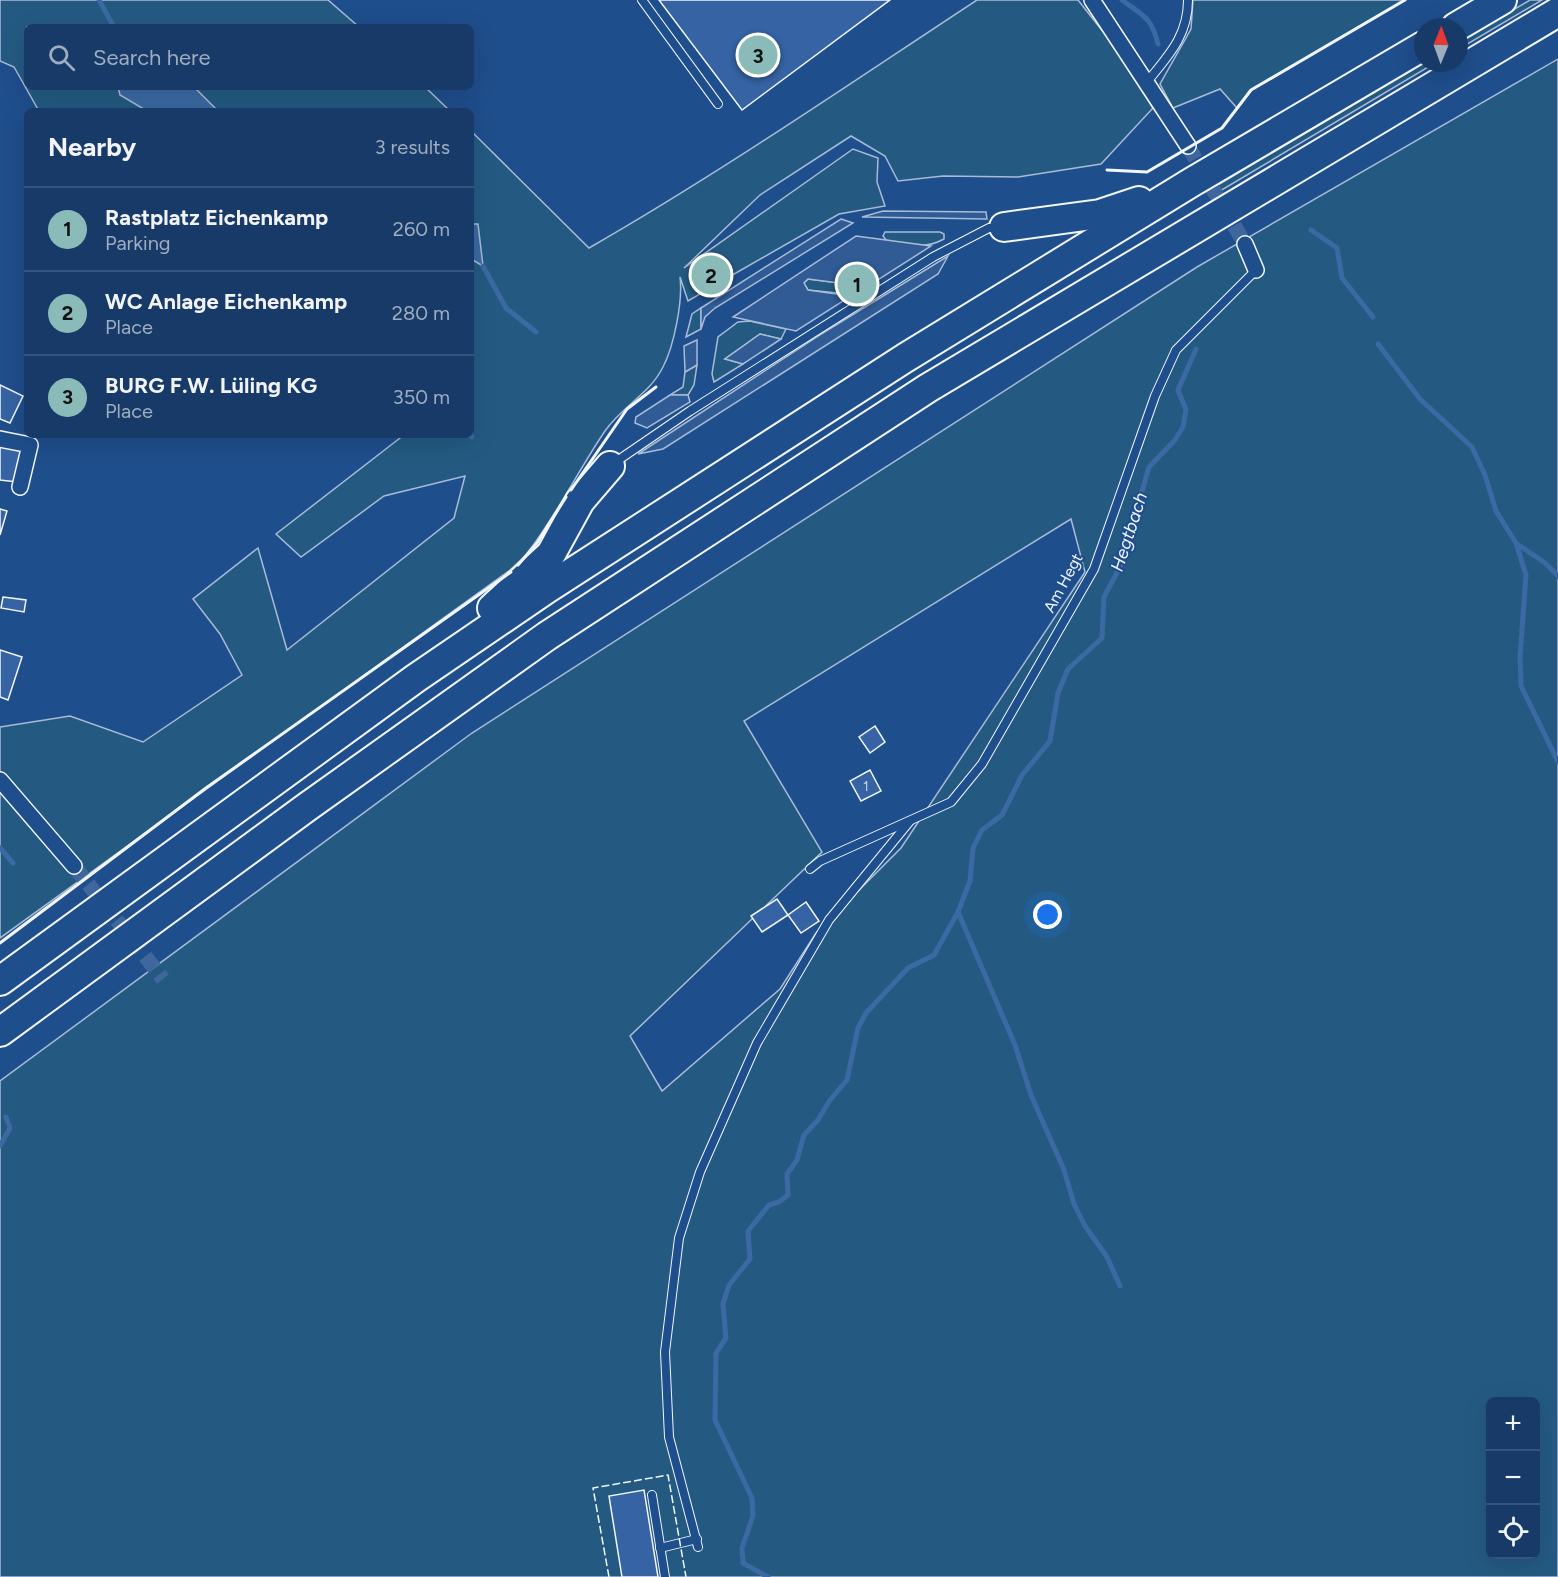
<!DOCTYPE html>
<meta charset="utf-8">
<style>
:root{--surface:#173a69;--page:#20416f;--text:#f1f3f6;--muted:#9eadc0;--line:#36547d;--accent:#8bbbb9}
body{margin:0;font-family:Figtree,sans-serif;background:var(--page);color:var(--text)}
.controls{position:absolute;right:18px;bottom:18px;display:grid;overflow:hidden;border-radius:9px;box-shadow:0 6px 24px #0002}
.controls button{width:54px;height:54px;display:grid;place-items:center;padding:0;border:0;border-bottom:2px solid var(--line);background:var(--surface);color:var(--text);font:30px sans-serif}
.compass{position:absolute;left:1414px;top:18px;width:54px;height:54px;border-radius:50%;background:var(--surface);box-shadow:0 6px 24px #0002;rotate:1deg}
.you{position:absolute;left:1048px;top:915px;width:21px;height:21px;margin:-15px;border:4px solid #fff;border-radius:50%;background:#1a73e8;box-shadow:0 0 0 9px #1a73e833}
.badge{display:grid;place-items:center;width:39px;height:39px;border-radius:50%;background:var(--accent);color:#111;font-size:20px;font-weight:700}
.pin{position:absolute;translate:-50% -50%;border:3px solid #fff;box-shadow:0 2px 6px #0006}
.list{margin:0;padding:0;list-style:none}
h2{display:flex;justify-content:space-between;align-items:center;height:78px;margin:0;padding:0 24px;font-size:26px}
h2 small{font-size:20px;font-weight:400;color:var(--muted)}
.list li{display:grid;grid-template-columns:39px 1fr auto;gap:18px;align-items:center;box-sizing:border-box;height:84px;padding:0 24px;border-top:2px solid var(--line)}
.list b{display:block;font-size:22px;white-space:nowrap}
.list p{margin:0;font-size:20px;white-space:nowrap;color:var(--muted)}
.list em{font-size:20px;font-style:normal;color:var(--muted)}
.icon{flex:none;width:33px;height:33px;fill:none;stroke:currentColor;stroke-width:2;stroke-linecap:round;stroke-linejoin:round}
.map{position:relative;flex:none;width:1558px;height:1577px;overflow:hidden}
.search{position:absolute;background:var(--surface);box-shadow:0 6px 24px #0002;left:24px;top:24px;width:450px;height:66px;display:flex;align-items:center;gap:15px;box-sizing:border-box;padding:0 21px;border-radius:9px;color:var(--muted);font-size:22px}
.panel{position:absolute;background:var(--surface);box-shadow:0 6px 24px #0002;left:24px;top:108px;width:450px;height:330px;border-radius:9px}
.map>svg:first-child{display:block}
</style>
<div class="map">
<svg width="1558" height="1577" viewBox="0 0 1558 1577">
<rect width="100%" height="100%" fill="#1f4e8c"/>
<g fill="#245a82" stroke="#a8bbd7" stroke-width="1.5" fill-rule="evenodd">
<path d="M 0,0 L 328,0 L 359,27 L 27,27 L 27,87 L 425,87 L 450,111 L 39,111 L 14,67 L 0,61 Z"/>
<path d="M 977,0 L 1078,0 L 1108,38 L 1153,108 L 1101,164 L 1018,177 L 943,176 L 898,181 L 885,156 L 851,136 L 760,195 L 684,268 L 853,149 L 878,158 L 877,182 L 885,206 L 839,214 L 729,277 L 715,260 L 696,275 L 707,290 L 688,301 L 680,277 C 683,301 674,346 663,367 C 649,395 623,405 605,431 C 577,472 556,517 525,556 L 510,570 L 0,938 L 0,727 L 70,716 L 143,742 L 242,675 L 220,634 L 193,599 L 258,548 L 287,650 L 454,518 L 465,476 L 384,496 L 301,557 L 276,534 L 400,438 L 399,435 L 471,435 L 471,131 L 589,248 C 723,171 849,84 977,0 Z"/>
<path d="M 1193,0 L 1405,0 L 1251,90 L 1237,108 L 1220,89 L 1173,108 L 1160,84 L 1191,29 Z"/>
<path d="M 1530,0 L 1542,0 L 1459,49 L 1459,42 Z"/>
<path d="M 1558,59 L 1558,1577 L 0,1577 L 0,1081 L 472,733 L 1197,267 ZM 1071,519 L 1085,572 L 901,848 L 816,933 L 780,989 L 662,1091 L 630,1036 L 822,852 L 744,721 ZM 1490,1402 L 1536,1402 L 1536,1554 L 1490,1554 Z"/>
<path d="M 1424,63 L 1435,63 L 1220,191 L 1216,186 Z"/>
<path d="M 885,232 L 940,232 L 944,234 L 944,239 C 924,250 908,245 886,240 L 883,236 Z"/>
<path d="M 808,279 L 847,284 L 853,288 L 847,294 L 808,290 L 804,283 Z"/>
<path d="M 701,308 L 701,329 L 686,337 L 692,314 Z"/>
<path d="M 750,321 L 786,329 L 781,339 L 760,334 L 725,359 L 743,364 L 714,382 L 712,374 L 718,337 L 738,322 Z"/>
<path d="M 697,365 L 694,385 L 688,395 L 670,395 L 683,387 L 685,372 Z"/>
</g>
<g fill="#305b95" stroke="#a8bbd7" stroke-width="1.5">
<path d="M 883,211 L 986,212 L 987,219 L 862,217 Z"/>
<path d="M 841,219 L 853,223 L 715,308 L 705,317 L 701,329 L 701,308 Z"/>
<path d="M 856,236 L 931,246 L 862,290 L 847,284 L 808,279 L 804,283 L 808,290 L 851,296 L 796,331 L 733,317 Z"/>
<path d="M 948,256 L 938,274 L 663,449 L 638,454 L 818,336 Z"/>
<path d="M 760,334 L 781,339 L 743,364 L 725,359 Z"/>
<path d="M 697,340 L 697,365 L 685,372 L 684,346 Z"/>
<path d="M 670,395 L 688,395 L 690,402 L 647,428 L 635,423 L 636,417 Z"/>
</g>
<g fill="#3b69a3" stroke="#a8bbd7" stroke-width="1.5">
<path d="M 118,87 L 194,87 L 218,111 L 147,111 L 120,95 Z"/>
<path d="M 471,224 L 478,224 L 483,266 L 471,259 Z"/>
</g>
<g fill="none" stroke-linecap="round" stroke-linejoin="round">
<g stroke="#3b69a3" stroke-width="5">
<path d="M 99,0 L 114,27"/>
<path d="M 1122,0 C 1143,16 1151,16 1158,44"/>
<path d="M 1311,230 L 1337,248 L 1342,278 L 1373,317"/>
<path d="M 483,266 L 506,308 L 536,332"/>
<path d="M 1378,344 L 1420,399 L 1472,447 L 1485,475 L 1496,511 L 1516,543 L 1526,575 L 1520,657 L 1521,686 L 1558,762"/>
<path d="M 470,435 L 472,437"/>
<path d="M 1517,544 L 1544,562 L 1558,576"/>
<path d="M 0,848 L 13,863"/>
<path d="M 958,912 L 1015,1045 L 1031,1095 L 1064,1170 L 1074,1204 L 1085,1226 L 1107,1257 L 1120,1286"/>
<path d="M 0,1146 L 10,1128 L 6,1117"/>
<path d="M 768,1577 L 743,1563 L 742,1548 L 753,1516 L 752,1498 L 715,1420 L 716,1353 L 726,1338 L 723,1304 L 729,1285 L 750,1259 L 748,1231 L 769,1205 L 779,1202 L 788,1195 L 787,1174 L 797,1160 L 804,1135 L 818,1120 L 830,1100 L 847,1080 L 858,1028 L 866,1013 L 908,968 L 934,955 L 958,912 L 970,881 L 973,848 L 982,830 L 1002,815 L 1022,775 L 1050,741 L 1058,693 L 1068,669 L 1102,638 L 1104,597 L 1121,565 L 1149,467 L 1175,440 L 1183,427 L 1186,410 L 1178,390 L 1196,349"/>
</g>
</g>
<g fill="#3563a3" stroke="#f2f6ff" stroke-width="1.5">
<path d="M 659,0 L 890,0 L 742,110 Z"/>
<path d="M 715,260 L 727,276 L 707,290 L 696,275 Z"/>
<path d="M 0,385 L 23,396 L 10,423 L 0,419 Z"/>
<path d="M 0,443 L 22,446 L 17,482 L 0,480 Z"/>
<path d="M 0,509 L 7,511 L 0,535 Z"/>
<path d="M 3,597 L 26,600 L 24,612 L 1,608 Z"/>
<path d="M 0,650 L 22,657 L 8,700 L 0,697 Z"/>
<path d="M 875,726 L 885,742 L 870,753 L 859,737 Z"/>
<path d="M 870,770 L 881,791 L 861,801 L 850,781 Z"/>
<path d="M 777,899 L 788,915 L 762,932 L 751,916 Z"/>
<path d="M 806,902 L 819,921 L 801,933 L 788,915 Z"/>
<path d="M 644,1490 L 658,1577 L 622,1577 L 609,1496 Z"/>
</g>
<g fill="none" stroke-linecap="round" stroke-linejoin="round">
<g stroke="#3f679d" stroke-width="15" stroke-dasharray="15 8" stroke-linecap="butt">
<path d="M 1188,146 L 1245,244"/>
<path d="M 74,866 L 163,979"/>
</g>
<defs>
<g id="service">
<path d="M 642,0 L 718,104"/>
<path d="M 1147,82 C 1168,56 1188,36 1188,0"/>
<path d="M 614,463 L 690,411 L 933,257 L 989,228 L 999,227"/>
<path d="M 810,869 L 820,861 L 951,802 L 982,764 L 1094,569 L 1155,396 L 1176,350 L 1256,270"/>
<path d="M 652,1495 L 665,1577"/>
<path d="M 698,1547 L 669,1437 L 665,1352 L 679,1238 L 700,1172 L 757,1043 L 829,920 L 910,821"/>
<path d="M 660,1548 L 697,1539"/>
</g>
<g id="minor">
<path d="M 1092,0 L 1188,146"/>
<path d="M 1245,244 L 1256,270"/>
<path d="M 0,439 L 30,445 L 20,487"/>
<path d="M 0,780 L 74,866"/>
</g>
<g id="motorway">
<path d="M 1456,27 L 1502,0"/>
<path d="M 1004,227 L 1100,214 L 1139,201"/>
<path d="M 492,608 L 551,554 L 580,501 L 610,466"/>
<path d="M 0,981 L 416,678 L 548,588 L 905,358 L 1192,182 L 1423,46"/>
<path d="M 0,1032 L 307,807 L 547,636 L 928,388 L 1558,12"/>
</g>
</defs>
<use href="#service" stroke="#f2f6ff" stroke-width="10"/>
<use href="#minor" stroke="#f2f6ff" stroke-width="18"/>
<use href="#motorway" stroke="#f2f6ff" stroke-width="32"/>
<use href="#service" stroke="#1f4e8c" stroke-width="8"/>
<use href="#minor" stroke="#1f4e8c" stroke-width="15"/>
<use href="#motorway" stroke="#1f4e8c" stroke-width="28"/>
<path stroke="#f2f6ff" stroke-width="1.5" stroke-dasharray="8 3" stroke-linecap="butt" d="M 609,1577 L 593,1488 L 668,1475 L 686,1577"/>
<g stroke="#f2f6ff" stroke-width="3">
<path d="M 1107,170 L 1147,172 L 1222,128 L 1251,90 L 1405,0"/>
<path d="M 571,490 L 627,409 L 656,387"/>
<path d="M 518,565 L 537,543 L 566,497"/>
<path d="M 0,943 L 206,788 L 511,572"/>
</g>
</g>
<g text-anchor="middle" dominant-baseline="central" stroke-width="4.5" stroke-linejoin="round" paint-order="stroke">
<g font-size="14" fill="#c3d1e8">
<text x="866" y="786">1</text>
</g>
<g font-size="16" fill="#f2f6ff" stroke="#1f4e8c">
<text transform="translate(1063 583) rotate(-62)">Am Hegt</text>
</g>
<g font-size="18" font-style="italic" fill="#f2f6ff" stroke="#1f4e8c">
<text transform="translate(1129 532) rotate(-72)">Hegtbach</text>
</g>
</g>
</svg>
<div class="controls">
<button>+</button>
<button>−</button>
<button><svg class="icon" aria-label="locate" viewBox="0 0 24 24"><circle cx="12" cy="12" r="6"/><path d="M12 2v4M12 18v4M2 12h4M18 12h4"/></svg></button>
</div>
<svg class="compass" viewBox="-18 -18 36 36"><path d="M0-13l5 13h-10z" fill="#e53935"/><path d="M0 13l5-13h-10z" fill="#9eadc0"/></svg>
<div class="you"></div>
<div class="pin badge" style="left:857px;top:284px">1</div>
<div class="pin badge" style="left:711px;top:275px">2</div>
<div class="pin badge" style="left:758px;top:55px">3</div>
<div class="search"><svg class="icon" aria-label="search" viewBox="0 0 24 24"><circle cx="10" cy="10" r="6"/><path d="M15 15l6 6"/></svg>Search here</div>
<section class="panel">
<h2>Nearby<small>3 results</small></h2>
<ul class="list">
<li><span class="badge">1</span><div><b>Rastplatz Eichenkamp</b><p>Parking</p></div><em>260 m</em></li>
<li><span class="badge">2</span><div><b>WC Anlage Eichenkamp</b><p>Place</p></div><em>280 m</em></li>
<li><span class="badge">3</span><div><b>BURG F.W. Lüling KG</b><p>Place</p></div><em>350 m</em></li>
</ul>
</section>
</div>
